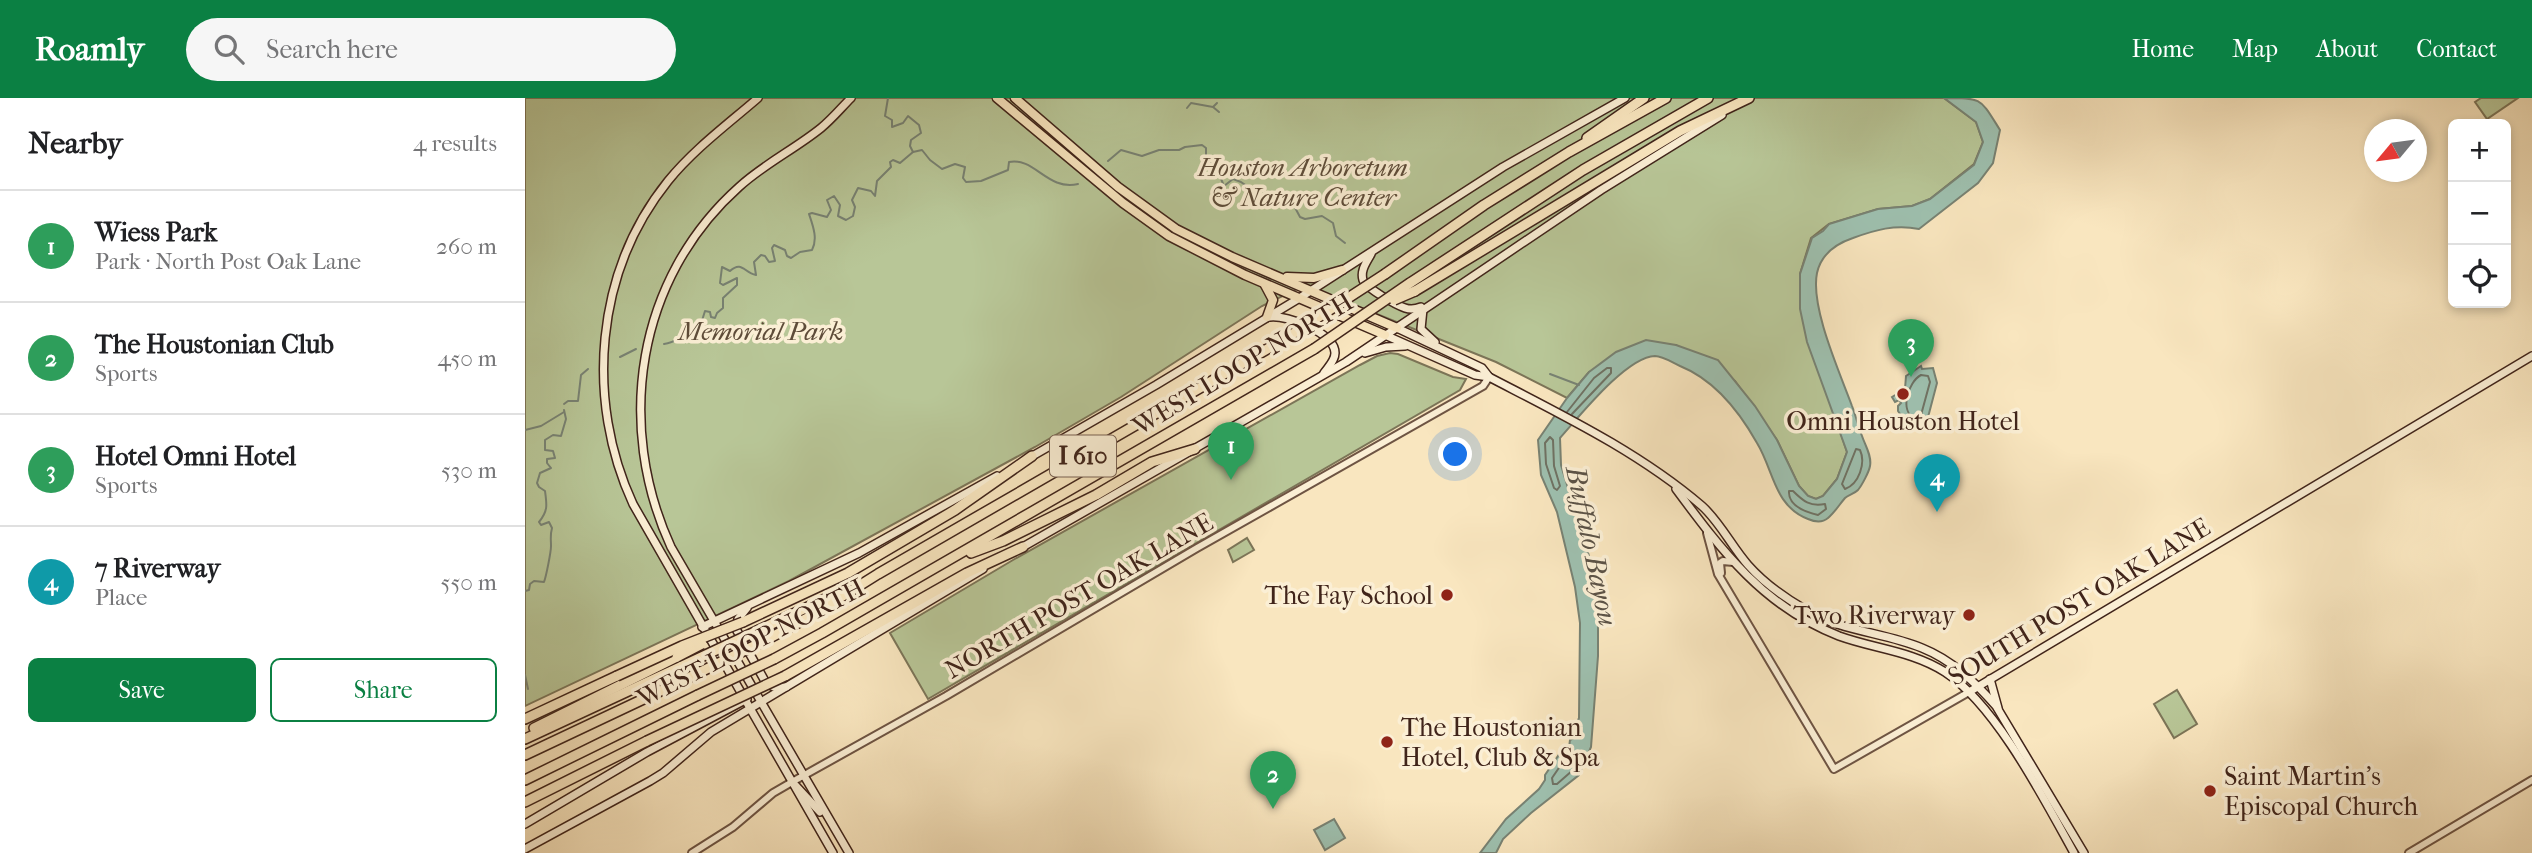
<!DOCTYPE html>
<meta charset="utf-8">
<style>
:root{--surface:#fff;--page:#f6f6f6;--text:#202124;--muted:#757577;--line:#e0e0e0;--accent:#0b8043}
body{margin:0;font-family:"IM FELL French Canon",serif;background:var(--page);color:var(--text)}
.controls{position:absolute;right:21px;top:21px;display:grid;overflow:hidden;border-radius:10px;box-shadow:0 4px 10px #0003}
.controls button{width:63px;height:63px;display:grid;place-items:center;padding:0;border:0;border-bottom:2px solid var(--line);background:var(--surface);color:var(--text);font:35px sans-serif}
.compass{position:absolute;left:1839px;top:21px;width:63px;height:63px;border-radius:50%;background:var(--surface);box-shadow:0 4px 10px #0003;rotate:241deg}
.you{position:absolute;left:931px;top:357px;width:24px;height:24px;margin:-18px;border:5px solid #fff;border-radius:50%;background:#1a73e8;box-shadow:0 0 0 10px #1a73e833}
.badge{display:grid;place-items:center;width:46px;height:46px;border-radius:50%;background:var(--accent);color:#fff;font-size:23px;font-weight:700}
.pin{position:absolute;translate:-50% -58px;filter:drop-shadow(0 2px 4px #0008)}
.pin::after{content:'';position:absolute;top:37px;width:24px;height:21px;background:inherit;clip-path:polygon(0 0,100% 0,50% 100%)}
.list{margin:0;padding:0;list-style:none}
h2{display:flex;justify-content:space-between;align-items:center;height:91px;margin:0;padding:0 28px;font-size:30px}
h2 small{font-size:23px;font-weight:400;color:var(--muted)}
.list li{display:grid;grid-template-columns:46px 1fr auto;gap:21px;align-items:center;box-sizing:border-box;height:112px;padding:0 28px;border-top:2px solid var(--line)}
.list b{display:block;font-size:26px;white-space:nowrap}
.list p{margin:0;font-size:23px;white-space:nowrap;color:var(--muted)}
.list em{font-size:23px;font-style:normal;color:var(--muted)}
.actions{display:flex;gap:14px;padding:21px 28px}
.actions a{flex:1;padding:16px 0;border:2px solid var(--accent);border-radius:10px;text-align:center;font-size:24px;color:var(--accent)}
.actions .main{background:var(--accent);color:#fff}
.icon{flex:none;width:38px;height:38px;fill:none;stroke:currentColor;stroke-width:2;stroke-linecap:round;stroke-linejoin:round}
.map{position:relative;flex:none;width:2007px;height:755px;overflow:hidden}
header{display:flex;align-items:center;gap:42px;box-sizing:border-box;height:98px;padding:0 35px;background:var(--accent);color:#fff}
header strong{font-size:33px}
nav{display:flex;gap:38px;margin-inline-start:auto;font-size:24px}
.search{width:490px;height:63px;background:var(--page);display:flex;align-items:center;gap:18px;box-sizing:border-box;padding:0 24px;border-radius:38px;color:var(--muted);font-size:26px}
main{display:flex}
aside{flex:1;background:var(--surface)}
.map>svg:first-child{display:block}
</style>
<header>
<strong>Roamly</strong>
<div class="search"><svg class="icon" aria-label="search" viewBox="0 0 24 24"><circle cx="10" cy="10" r="6"/><path d="M15 15l6 6"/></svg>Search here</div>
<nav><a>Home</a><a>Map</a><a>About</a><a>Contact</a></nav>
</header>
<main>
<aside>
<h2>Nearby<small>4 results</small></h2>
<ul class="list">
<li><span class="badge" style="background:#2e9e5b">1</span><div><b>Wiess Park</b><p>Park · North Post Oak Lane</p></div><em>260 m</em></li>
<li><span class="badge" style="background:#2e9e5b">2</span><div><b>The Houstonian Club</b><p>Sports</p></div><em>450 m</em></li>
<li><span class="badge" style="background:#2e9e5b">3</span><div><b>Hotel Omni Hotel</b><p>Sports</p></div><em>530 m</em></li>
<li><span class="badge" style="background:#0f9aa8">4</span><div><b>7 Riverway</b><p>Place</p></div><em>550 m</em></li>
</ul>
<div class="actions"><a class="main">Save</a><a>Share</a></div>
</aside>
<div class="map">
<svg width="2007" height="755" viewBox="0 0 2007 755">
<rect width="100%" height="100%" fill="#f9e6bf"/>
<filter id="stains"><feTurbulence type="fractalNoise" baseFrequency=".00286" numOctaves="4"/><feColorMatrix values="0 0 0 0 .2 0 0 0 0 .09 0 0 0 0 .02 0 0 0 .5 -.17"/></filter>
<radialGradient id="worn" r=".72"><stop offset=".6" stop-color="#630" stop-opacity="0"/><stop offset="1" stop-color="#630" stop-opacity=".3"/></radialGradient>
<g fill="#b8c697" stroke="#7c7558" stroke-width="2">
<path d="M 0,0 L 1419,0 L 1451,24 L 1458,44 L 1449,66 L 1405,101 L 1387,108 L 1353,111 L 1304,126 L 1286,140 L 1275,176 L 1306,306 L 1322,354 L 1312,381 L 1298,398 L 1291,401 L 1283,398 L 1274,388 L 1252,342 L 1210,283 L 1151,247 L 1064,274 L 1042,300 L 971,264 L 780,187 L 737,208 L 596,299 L 510,349 L 264,483 L 0,608 Z"/>
<path d="M 1956,0 L 1993,0 L 1962,21 L 1950,4 Z"/>
<path d="M 865,255 L 873,256 L 928,279 L 941,281 L 935,292 L 403,601 L 365,535 L 488,462 L 835,267 L 852,258 Z"/>
<path d="M 722,440 L 729,452 L 708,464 L 703,452 Z"/>
<path d="M 1652,592 L 1672,626 L 1649,640 L 1629,606 Z"/>
</g>
<g fill="#9ec0af" stroke="#788273" stroke-width="2">
<path d="M 1419,0 C 1458,0 1455,0 1475,32 L 1468,65 L 1453,85 L 1394,131 C 1370,126 1350,132 1328,140 C 1310,146 1296,157 1292,175 C 1285,209 1315,275 1327,308 C 1331,318 1333,328 1337,338 C 1340,347 1347,358 1345,368 C 1344,374 1337,387 1333,392 C 1329,396 1323,397 1320,400 C 1314,407 1310,414 1303,420 C 1297,425 1290,424 1283,421 C 1249,408 1249,373 1232,345 C 1214,313 1190,282 1155,268 C 1148,265 1138,258 1130,258 C 1101,259 1054,319 1035,340 L 1036,367 L 1064,458 L 1073,519 L 1073,558 L 1066,649 L 1054,677 L 1006,715 L 978,741 L 971,755 L 955,755 L 981,721 L 1014,691 L 1020,682 L 1020,677 L 1035,655 L 1044,650 L 1045,642 L 1057,636 L 1055,634 L 1052,636 L 1049,632 L 1054,620 L 1055,525 L 1050,489 L 1032,414 L 1016,377 L 1013,342 L 1042,300 L 1064,274 L 1091,254 L 1121,242 L 1151,247 L 1193,262 L 1230,308 L 1252,342 L 1274,388 L 1283,398 L 1291,401 L 1298,398 L 1312,381 L 1322,354 L 1282,244 L 1275,211 L 1275,176 L 1287,140 L 1298,133 L 1304,126 L 1353,111 L 1387,108 L 1405,101 L 1449,67 L 1458,44 L 1451,24 Z"/>
<path d="M 1396,268 L 1397,271 L 1408,270 L 1412,285 L 1402,323 L 1392,328 L 1382,326 L 1373,313 L 1373,308 L 1376,305 L 1374,302 L 1370,304 L 1367,299 L 1380,291 L 1381,278 Z"/>
<path d="M 809,721 L 820,740 L 800,752 L 789,732 Z"/>
</g>
<g fill="none" stroke-linecap="round" stroke-linejoin="round">
<g stroke="#6f7264" stroke-width="2">
<path d="M 1396,277 L 1403,278 L 1405,284 L 1396,317 L 1390,321 C 1374,313 1383,284 1396,277 Z"/>
<path d="M 1042,314 L 1069,280 L 1082,270 L 1086,270 L 1086,275 L 1047,316"/>
<path d="M 1025,339 L 1028,342 L 1029,368 L 1035,388 L 1032,392 L 1029,390 L 1021,366 L 1020,345 Z"/>
<path d="M 1331,351 L 1335,352 C 1341,365 1334,386 1320,391 L 1317,386 Z"/>
<path d="M 1264,393 L 1268,393 C 1278,403 1285,409 1300,406 L 1301,411 L 1293,417 C 1280,414 1263,408 1264,393 Z"/>
<path d="M 1049,655 L 1054,659 L 1048,672 L 1032,686 L 1028,686 L 1027,680 L 1040,661 Z"/>
</g>
<g stroke="#788273" stroke-width="2">
<path d="M 363,0 L 360,18 L 367,22 L 367,29 L 378,25 L 383,18 L 394,27 L 396,35 L 386,42 L 385,48 L 388,54 L 397,52 L 405,62 L 417,71 L 430,66 L 440,69 L 438,80 L 441,84 L 456,83 L 483,72 L 484,64 C 510,59 522,93 553,86"/>
<path d="M 662,10 L 666,5 L 688,9 L 692,5 L 688,9 L 694,14"/>
<path d="M 583,63 L 596,52 L 617,58 L 634,52 L 654,52 L 660,49 L 677,47 L 681,50 L 681,59 L 694,76 L 699,88 L 708,81 C 729,87 727,101 745,108 L 752,104 L 760,110 L 767,104 L 775,119 L 780,121 L 797,118 L 808,125 L 811,138 L 820,145"/>
<path d="M 139,246 C 152,245 161,234 174,232 L 180,213 L 185,214 L 186,219 L 190,220 L 192,215 L 198,210 L 198,200 L 212,187 L 212,180 L 198,187 L 195,185 L 197,169 L 205,173 C 217,162 219,175 231,177 L 229,164 L 236,157 L 240,158 L 244,164 L 250,163 L 247,150 L 249,147 L 260,152 L 262,158 L 266,160 L 275,154 L 287,152 C 293,141 288,128 284,116 L 287,115 L 302,119 L 306,112 L 302,102 L 309,98 L 315,107 L 313,118 L 321,122 L 328,118 L 330,109 L 327,102 L 333,90 L 346,93 L 350,98 L 352,83 L 366,69 L 365,64 L 368,62 L 375,65 L 388,54"/>
<path d="M 95,259 L 111,251"/>
<path d="M 1025,276 L 1054,287"/>
<path d="M 39,306 L 43,303 L 53,303 L 56,277 L 63,271"/>
<path d="M 0,332 L 16,328 L 39,314"/>
<path d="M 0,493 L 4,492 L 5,486 L 9,483 L 19,484 C 21,479 26,454 26,448 C 26,441 25,437 27,430 L 24,424 L 16,427 L 14,424 C 23,413 22,407 20,393 L 14,389 L 12,385 L 15,375 L 26,370 L 22,365 L 22,361 L 30,360 L 28,353 L 20,352 L 20,342 L 28,337 L 36,338 L 41,321 L 39,312"/>
<path d="M 0,577 L 3,591"/>
</g>
<defs>
<g id="tertiary">
<path d="M 1182,435 L 1193,476 L 1309,671 L 1444,594"/>
<path d="M 1196,475 L 1195,465 L 1198,463 L 1208,464"/>
<path d="M 167,755 L 208,729 L 248,695 L 267,684 L 421,598 L 672,450 L 958,288 L 964,279"/>
<path d="M 1884,755 L 2007,682"/>
</g>
<g id="secondary">
<path d="M 233,0 C 203,26 169,51 143,83 C 70,174 60,302 108,406 L 308,755"/>
<path d="M 846,156 C 842,164 835,172 838,182 C 841,190 871,207 880,210 C 886,212 891,211 896,209"/>
<path d="M 898,211 L 896,231 L 910,244"/>
<path d="M 745,219 C 763,217 810,235 810,255 C 810,263 803,269 799,275"/>
<path d="M 872,230 L 957,270 L 964,279"/>
<path d="M 860,237 L 950,277 L 964,279 C 1037,317 1114,354 1177,408 C 1195,424 1207,449 1223,467 C 1239,485 1260,500 1281,512 C 1317,534 1359,534 1397,550 C 1427,562 1450,584 1471,608 L 1559,755"/>
<path d="M 840,255 L 861,249 L 880,248"/>
<path d="M 504,360 L 631,287 L 773,201 L 978,69 L 1100,0"/>
<path d="M 1151,391 C 1197,453 1239,509 1314,538 C 1350,551 1387,553 1420,574 C 1471,607 1519,701 1549,755"/>
<path d="M 496,450 L 821,264 L 1076,92 L 1197,17"/>
<path d="M 222,510 L 213,521 L 211,531 L 241,585 L 249,589 L 261,589"/>
<path d="M 177,529 L 334,455 L 472,378"/>
<path d="M 1465,581 L 1473,610"/>
<path d="M 1444,594 L 2007,258"/>
<path d="M 270,687 L 295,714"/>
<path d="M 0,726 L 122,654 L 222,601"/>
<path d="M 0,751 L 125,683 L 138,675 L 186,634 L 458,471"/>
<path d="M 324,755 L 146,449 C 90,327 111,181 214,89 C 239,66 270,51 296,30 C 307,21 316,10 326,0"/>
</g>
<g id="primary">
<path d="M 472,0 L 598,105 L 644,138 L 720,177 L 860,237"/>
<path d="M 490,0 L 593,89 L 651,131 L 707,159 L 872,230"/>
<path d="M 762,179 L 789,180 L 817,172"/>
<path d="M 740,187 L 748,202 L 742,219"/>
</g>
<g id="motorway">
<path d="M 1062,40 L 1119,0"/>
<path d="M 860,176 L 959,107 L 1044,54 L 1141,0"/>
<path d="M 885,185 L 1058,72 L 1183,0"/>
<path d="M 890,193 L 1155,33 L 1224,0"/>
<path d="M 446,455 L 478,443 L 571,397 L 627,364 L 670,351"/>
<path d="M 218,524 L 323,475 L 430,412 L 507,358"/>
<path d="M 234,532 L 317,493"/>
<path d="M 239,543 L 286,518 L 353,476 L 763,239"/>
<path d="M 249,561 L 297,535 L 789,251"/>
<path d="M 260,578 L 442,475 L 498,449"/>
<path d="M 0,621 L 92,578"/>
<path d="M 9,630 L 152,559"/>
<path d="M 0,641 L 157,568"/>
<path d="M 0,657 L 163,580"/>
<path d="M 0,682 L 173,597"/>
<path d="M 0,704 L 122,643"/>
</g>
</defs>
<use href="#tertiary" stroke="#6e5443" stroke-width="10"/>
<use href="#secondary" stroke="#40241a" stroke-width="10"/>
<use href="#primary" stroke="#40241a" stroke-width="11"/>
<use href="#motorway" stroke="#40241a" stroke-width="12"/>
<use href="#tertiary" stroke="#fbefd5" stroke-width="6"/>
<use href="#secondary" stroke="#fbefd5" stroke-width="7"/>
<use href="#primary" stroke="#f9e6bf" stroke-width="8"/>
<use href="#motorway" stroke="#f9e6bf" stroke-width="9"/>
<defs>
<g id="motorway-bridge">
<path d="M 869,202 L 890,193"/>
<path d="M 763,239 L 860,176"/>
<path d="M 789,251 L 885,185"/>
<path d="M 152,559 L 177,546"/>
<path d="M 157,568 L 234,532"/>
<path d="M 92,578 L 157,548 L 218,524"/>
<path d="M 163,580 L 239,543"/>
<path d="M 173,597 L 249,561"/>
<path d="M 122,643 L 260,578"/>
</g>
</defs>
<use href="#motorway-bridge" stroke="#40241a" stroke-width="12" stroke-linecap="butt"/>
<use href="#motorway-bridge" stroke="#f9e6bf" stroke-width="9"/>
</g>
<g fill="#8f2418" stroke="#fbefd5" stroke-width="2.5">
<circle cx="1378" cy="296" r="7"/>
<circle cx="922" cy="497" r="7"/>
<circle cx="1444" cy="517" r="7"/>
<circle cx="862" cy="644" r="7"/>
<circle cx="1685" cy="693" r="7"/>
</g>
<g text-anchor="middle" dominant-baseline="central" stroke-width="7" stroke-linejoin="round" paint-order="stroke">
<rect fill="#fbefd5" stroke="#786152" stroke-width="2" x="525" y="337.5" width="66" height="41" rx="5"/>
<g font-size="24" font-weight="bold" fill="#40241a">
<text x="558" y="358">I 610</text>
</g>
<g font-size="26" font-style="italic" fill="#5e4c39" stroke="#fbefd5">
<text x="778" y="69">Houston Arboretum<tspan x="778" dy="30">&amp; Nature Center</tspan></text>
<text x="236" y="233">Memorial Park</text>
</g>
<g font-size="26" fill="#40241a" stroke="#fbefd5">
<text transform="translate(718 266) rotate(-31)">WEST LOOP NORTH</text>
<text transform="translate(554 498) rotate(-30)">NORTH POST OAK LANE</text>
<text transform="translate(1554 504) rotate(-31)">SOUTH POST OAK LANE</text>
<text transform="translate(226 545) rotate(-27)">WEST LOOP NORTH</text>
</g>
<g font-size="26" fill="#40241a" stroke="#fbefd5" text-anchor="end">
<text x="1378" y="323" text-anchor="middle">Omni Houston Hotel</text>
<text x="908" y="497">The Fay School</text>
<text x="1430" y="517">Two Riverway</text>
<text x="876" y="629" text-anchor="start">The Houstonian<tspan x="876" dy="30">Hotel, Club &amp; Spa</tspan></text>
<text x="1699" y="678" text-anchor="start">Saint Martin's<tspan x="1699" dy="30">Episcopal Church</tspan></text>
</g>
<g font-size="28" font-style="italic" fill="#5c5347" stroke="#fbefd5">
<text transform="translate(1067 448) rotate(78)">Buffalo Bayou</text>
</g>
</g>
<rect width="100%" height="100%" filter="url(#stains)"/>
<rect width="100%" height="100%" fill="url(#worn)"/>
</svg>
<div class="controls">
<button>+</button>
<button>−</button>
<button><svg class="icon" aria-label="locate" viewBox="0 0 24 24"><circle cx="12" cy="12" r="6"/><path d="M12 2v4M12 18v4M2 12h4M18 12h4"/></svg></button>
</div>
<svg class="compass" viewBox="-18 -18 36 36"><path d="M0-13l5 13h-10z" fill="#e53935"/><path d="M0 13l5-13h-10z" fill="#757577"/></svg>
<div class="you"></div>
<div class="pin badge" style="left:706px;top:382px;background:#2e9e5b">1</div>
<div class="pin badge" style="left:748px;top:711px;background:#2e9e5b">2</div>
<div class="pin badge" style="left:1386px;top:279px;background:#2e9e5b">3</div>
<div class="pin badge" style="left:1412px;top:414px;background:#0f9aa8">4</div>
</div>
</main>
